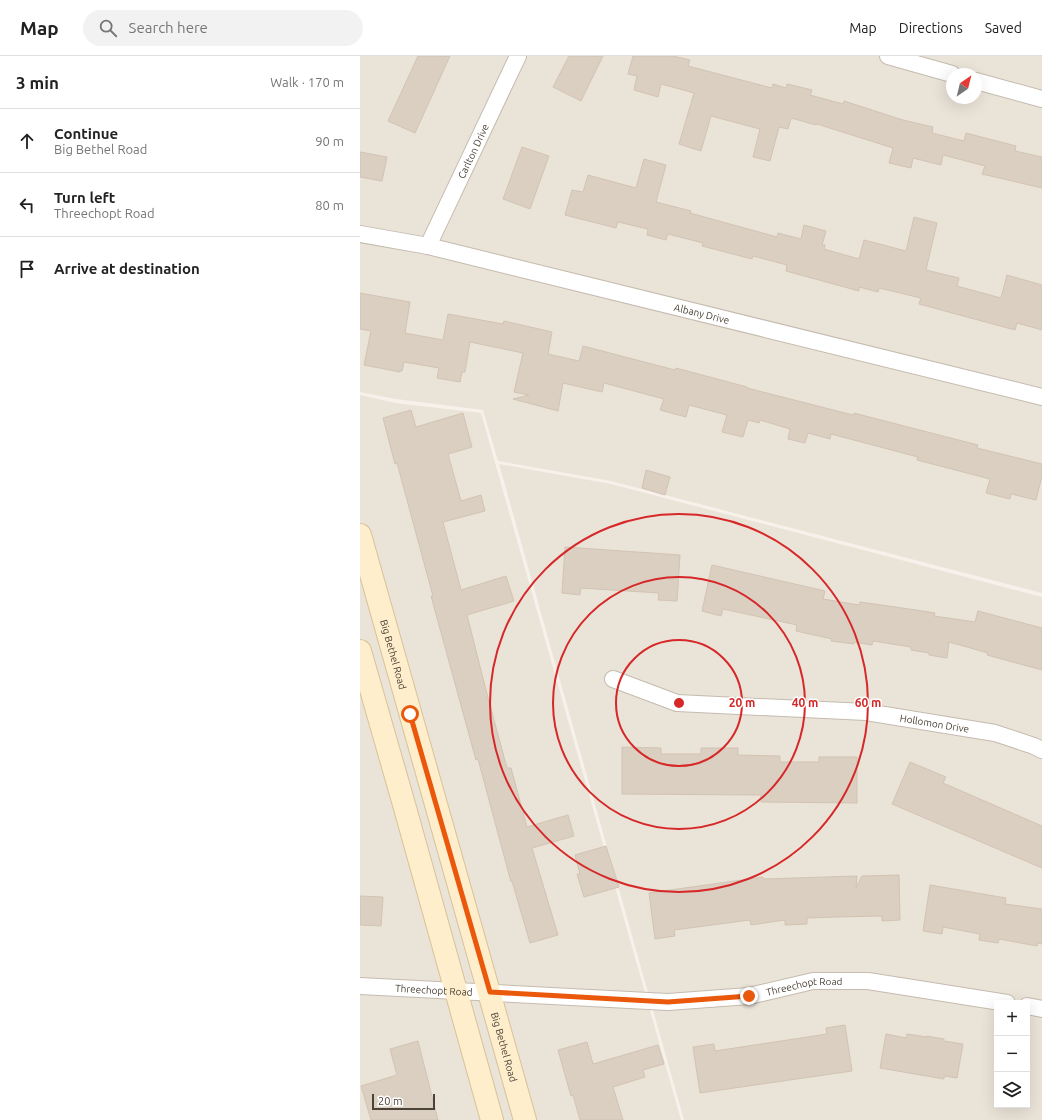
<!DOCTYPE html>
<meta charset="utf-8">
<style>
:root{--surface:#fff;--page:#f2f2f2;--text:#222;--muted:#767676;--line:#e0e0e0}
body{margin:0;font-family:Ubuntu,sans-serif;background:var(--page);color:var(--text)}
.controls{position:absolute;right:12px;bottom:12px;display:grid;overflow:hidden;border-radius:0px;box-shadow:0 4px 16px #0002}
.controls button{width:36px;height:36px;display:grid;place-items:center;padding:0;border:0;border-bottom:1px solid var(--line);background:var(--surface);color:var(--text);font:20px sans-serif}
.compass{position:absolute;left:586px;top:12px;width:36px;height:36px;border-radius:50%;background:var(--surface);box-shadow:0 4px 16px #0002;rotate:35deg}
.scale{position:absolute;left:12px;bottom:10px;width:63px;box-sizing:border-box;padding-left:4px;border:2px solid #4b4238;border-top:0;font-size:11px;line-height:14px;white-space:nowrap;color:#4b4238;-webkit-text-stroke:3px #fff;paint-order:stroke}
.stop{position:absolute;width:12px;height:12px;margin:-9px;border:3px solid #ea580c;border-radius:50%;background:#fff}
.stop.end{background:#ea580c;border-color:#fff;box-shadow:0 1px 4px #0008}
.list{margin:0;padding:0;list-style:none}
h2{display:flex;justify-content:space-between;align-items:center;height:52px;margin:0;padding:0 16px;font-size:17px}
h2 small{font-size:13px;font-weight:400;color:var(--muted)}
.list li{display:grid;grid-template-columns:26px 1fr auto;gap:12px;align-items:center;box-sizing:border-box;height:64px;padding:0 16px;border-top:1px solid var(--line)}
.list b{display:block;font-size:15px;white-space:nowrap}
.list p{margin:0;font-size:13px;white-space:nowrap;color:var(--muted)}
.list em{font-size:13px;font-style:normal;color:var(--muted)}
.icon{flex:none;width:22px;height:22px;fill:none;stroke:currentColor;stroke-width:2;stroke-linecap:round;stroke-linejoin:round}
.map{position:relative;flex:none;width:682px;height:1064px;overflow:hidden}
header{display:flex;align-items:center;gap:24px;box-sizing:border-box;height:56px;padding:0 20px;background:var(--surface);border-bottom:1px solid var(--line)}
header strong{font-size:19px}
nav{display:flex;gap:22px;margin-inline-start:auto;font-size:14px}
.search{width:280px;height:36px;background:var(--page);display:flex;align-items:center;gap:10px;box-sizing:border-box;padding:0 14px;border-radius:22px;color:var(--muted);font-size:15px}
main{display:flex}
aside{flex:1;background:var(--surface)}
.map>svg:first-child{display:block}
</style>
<header>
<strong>Map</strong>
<div class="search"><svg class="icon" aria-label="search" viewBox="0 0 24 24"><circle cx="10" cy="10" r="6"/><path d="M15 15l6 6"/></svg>Search here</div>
<nav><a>Map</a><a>Directions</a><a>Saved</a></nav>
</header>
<main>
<aside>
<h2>3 min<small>Walk · 170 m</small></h2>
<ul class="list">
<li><svg class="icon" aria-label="ahead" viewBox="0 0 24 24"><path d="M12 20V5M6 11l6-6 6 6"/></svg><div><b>Continue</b><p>Big Bethel Road</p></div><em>90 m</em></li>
<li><svg class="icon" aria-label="left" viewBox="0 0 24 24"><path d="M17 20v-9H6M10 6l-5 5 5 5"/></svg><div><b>Turn left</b><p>Threechopt Road</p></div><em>80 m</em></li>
<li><svg class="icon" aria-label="arrive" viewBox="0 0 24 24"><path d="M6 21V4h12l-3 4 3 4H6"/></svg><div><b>Arrive at destination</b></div></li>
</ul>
</aside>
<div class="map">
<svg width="682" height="1064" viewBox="0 0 682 1064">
<rect width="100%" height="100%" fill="#f6f1ea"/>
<g fill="#eae3d8" fill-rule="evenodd">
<path d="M 0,0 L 682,0 L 682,537 L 251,425 L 138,405 L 123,354 L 36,343 L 0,336 ZM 592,18 L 616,18 L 616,42 L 592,42 Z"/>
<path d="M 0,339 L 35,347 L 121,357 L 321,1064 L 0,1064 Z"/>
<path d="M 139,408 L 251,428 L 682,541 L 682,1064 L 324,1064 ZM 637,947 L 667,947 L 667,1049 L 637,1049 Z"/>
</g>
<g fill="#dbcfc2" stroke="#d3c3b2">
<path d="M 58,0 L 90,0 L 55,77 L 28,65 Z"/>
<path d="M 209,0 L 243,0 L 221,45 L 193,31 Z"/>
<path d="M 273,0 L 313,0 L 330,4 L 328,10 L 412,32 L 413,28 L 426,32 L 427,28 L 452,34 L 450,39 L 483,48 L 484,45 L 543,64 L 573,71 L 572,77 L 604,85 L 606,77 L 656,90 L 655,95 L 682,101 L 682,132 L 622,118 L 625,110 L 583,99 L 581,109 L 553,102 L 551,112 L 529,107 L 533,92 L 457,68 L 456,69 L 431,62 L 428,73 L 419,71 L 410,105 L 393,101 L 400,73 L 351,60 L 341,95 L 319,88 L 334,37 L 301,28 L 298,41 L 274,34 L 277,20 L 268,18 Z"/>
<path d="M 162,91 L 189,100 L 170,153 L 143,143 Z"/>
<path d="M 0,96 L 27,101 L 22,125 L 0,121 Z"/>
<path d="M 284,103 L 306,109 L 296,146 L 331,155 L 330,157 L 417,181 L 418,177 L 441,183 L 444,169 L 466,175 L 462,189 L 465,189 L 464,193 L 499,203 L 504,184 L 546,195 L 554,161 L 577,167 L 566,214 L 599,222 L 597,230 L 641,242 L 647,219 L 682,229 L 682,274 L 657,267 L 655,274 L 559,248 L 561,242 L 519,232 L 518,236 L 499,231 L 499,235 L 426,215 L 427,209 L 393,200 L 392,203 L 342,190 L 343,187 L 308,178 L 306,184 L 287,179 L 288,173 L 258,166 L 256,172 L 205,159 L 212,134 L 223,136 L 228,119 L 276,132 Z"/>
<path d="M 0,237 L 50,246 L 45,277 L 83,284 L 88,258 L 143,268 L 144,265 L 192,276 L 188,298 L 219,305 L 223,290 L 315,314 L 316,312 L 387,331 L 387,332 L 493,359 L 494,357 L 544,370 L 618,389 L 617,392 L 682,408 L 682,420 L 676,444 L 651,438 L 650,443 L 626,437 L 630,423 L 557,404 L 558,401 L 471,378 L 470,383 L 448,377 L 445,387 L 428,383 L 430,373 L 400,364 L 399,367 L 388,364 L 383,381 L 362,376 L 367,359 L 329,349 L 326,361 L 300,354 L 304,343 L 244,327 L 242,336 L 203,327 L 198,355 L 153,343 L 169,339 L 154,336 L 163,297 L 110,286 L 105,316 L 102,316 L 100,326 L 77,322 L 79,312 L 44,306 L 42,315 L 40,315 L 40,316 L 4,309 L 11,275 L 0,273 Z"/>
<path d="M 51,354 L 56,371 L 103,357 L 112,391 L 88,398 L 101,445 L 121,439 L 125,455 L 83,466 L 101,534 L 146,520 L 154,545 L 107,559 L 127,638 L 147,712 L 151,712 L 167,771 L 208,759 L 214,780 L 172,792 L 198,879 L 170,887 L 152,825 L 151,826 L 118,703 L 116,704 L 71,540 L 73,540 L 57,481 L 37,407 L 35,408 L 23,362 Z"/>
<path d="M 286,414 L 310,421 L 305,439 L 282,432 Z"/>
<path d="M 205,491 L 320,499 L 317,545 L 298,544 L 299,537 L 221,532 L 220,539 L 202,537 Z"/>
<path d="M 352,509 L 465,535 L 463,543 L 499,549 L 500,546 L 556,554 L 575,557 L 574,560 L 615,566 L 618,555 L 682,572 L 682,614 L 627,599 L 628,597 L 589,586 L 587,602 L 569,599 L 569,597 L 551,594 L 551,591 L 513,585 L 512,589 L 494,586 L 494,588 L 471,585 L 472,583 L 436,575 L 437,569 L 363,553 L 361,560 L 342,555 Z"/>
<path d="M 262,691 L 301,692 L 301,698 L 341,698 L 341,692 L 378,692 L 378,699 L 420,700 L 420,706 L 459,706 L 459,701 L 497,701 L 497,747 L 401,746 L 401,739 L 262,738 Z"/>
<path d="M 550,706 L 586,721 L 583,727 L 682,770 L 682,812 L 532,748 Z"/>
<path d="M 246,790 L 259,831 L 224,841 L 217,818 L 220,818 L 215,799 Z"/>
<path d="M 539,819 L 540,864 L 522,865 L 522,860 L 477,861 L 447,862 L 447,868 L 425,869 L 425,864 L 391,869 L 390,864 L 314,874 L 315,880 L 295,883 L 289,837 L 403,821 L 403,823 L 497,820 L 496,832 L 502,820 Z"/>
<path d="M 570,829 L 646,842 L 645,848 L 682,853 L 682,888 L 678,887 L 677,890 L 639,883 L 638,887 L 619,884 L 620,878 L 583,871 L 582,878 L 563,875 Z"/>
<path d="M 0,840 L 23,841 L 21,870 L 0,869 Z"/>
<path d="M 485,969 L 492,1015 L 340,1037 L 333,991 L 354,988 L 355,995 L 454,980 L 467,978 L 466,972 Z"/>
<path d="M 526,978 L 546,982 L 547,978 L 567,981 L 567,980 L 584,983 L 584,985 L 603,988 L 597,1022 L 584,1020 L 584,1023 L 520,1012 Z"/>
<path d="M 58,985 L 78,1064 L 11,1064 L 1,1030 L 37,1019 L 30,993 Z"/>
<path d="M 227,986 L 233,1008 L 298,989 L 304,1008 L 283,1014 L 285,1021 L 253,1031 L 263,1064 L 220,1064 L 213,1039 L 211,1040 L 198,994 Z"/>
</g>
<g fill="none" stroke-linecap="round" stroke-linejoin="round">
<defs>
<g id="minor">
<path d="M 528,0 L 592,18"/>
<path d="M 616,25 L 682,43"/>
<path id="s1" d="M 0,178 L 68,190 L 682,341"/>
<path id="s2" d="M 68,190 L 158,0"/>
<path id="s3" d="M 253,623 L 317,647 L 506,656 L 635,677 L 674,690 L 682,694"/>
<path id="s4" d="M 0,930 L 308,946 L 389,940 L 453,925 L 508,925 L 647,947"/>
<path d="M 667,950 L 682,953"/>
</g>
<g id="secondary">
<path id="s5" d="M 0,479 L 165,1064"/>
<path d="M 0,595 L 45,752 L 132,1064"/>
</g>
</defs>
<use href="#minor" stroke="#c5bbaf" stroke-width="18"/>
<use href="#secondary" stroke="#d8c298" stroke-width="24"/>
<use href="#minor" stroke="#fff" stroke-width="16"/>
<use href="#secondary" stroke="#ffeecb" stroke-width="22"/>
</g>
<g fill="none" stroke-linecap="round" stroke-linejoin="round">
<path stroke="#ea580c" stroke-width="5" d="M 50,658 L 130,936 L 308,946 L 389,940"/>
</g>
<g fill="none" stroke="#d62828" stroke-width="2">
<circle cx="319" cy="647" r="63"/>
<circle cx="319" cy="647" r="126"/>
<circle cx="319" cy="647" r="189"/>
</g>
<g text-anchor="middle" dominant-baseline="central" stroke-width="3" stroke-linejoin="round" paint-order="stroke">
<g font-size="10" fill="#4b4238" stroke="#fff">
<text stroke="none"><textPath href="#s2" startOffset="105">Carlton Drive</textPath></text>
<text stroke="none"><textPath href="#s1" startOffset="351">Albany Drive</textPath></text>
<text stroke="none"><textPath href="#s5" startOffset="124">Big Bethel Road</textPath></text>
<text stroke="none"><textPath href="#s3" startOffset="327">Hollomon Drive</textPath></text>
<text stroke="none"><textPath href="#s4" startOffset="446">Threechopt Road</textPath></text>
<text stroke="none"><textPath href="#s4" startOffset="74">Threechopt Road</textPath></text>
<text stroke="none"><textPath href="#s5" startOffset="532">Big Bethel Road</textPath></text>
</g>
</g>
<circle cx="319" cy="647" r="6" fill="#d62828" stroke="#fff" stroke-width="2"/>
<g font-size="12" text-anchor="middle" font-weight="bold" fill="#d62828" stroke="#fff" stroke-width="3" stroke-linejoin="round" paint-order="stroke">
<text x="382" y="651">20 m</text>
<text x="445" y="651">40 m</text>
<text x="508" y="651">60 m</text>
</g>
</svg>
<div class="controls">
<button>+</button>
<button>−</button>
<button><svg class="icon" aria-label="layers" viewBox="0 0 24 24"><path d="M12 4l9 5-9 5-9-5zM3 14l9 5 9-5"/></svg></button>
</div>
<svg class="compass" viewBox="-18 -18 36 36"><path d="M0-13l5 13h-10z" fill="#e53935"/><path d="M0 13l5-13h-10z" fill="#767676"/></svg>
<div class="scale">20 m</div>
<div class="stop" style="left:50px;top:658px"></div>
<div class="stop end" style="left:389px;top:940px"></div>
</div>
</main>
